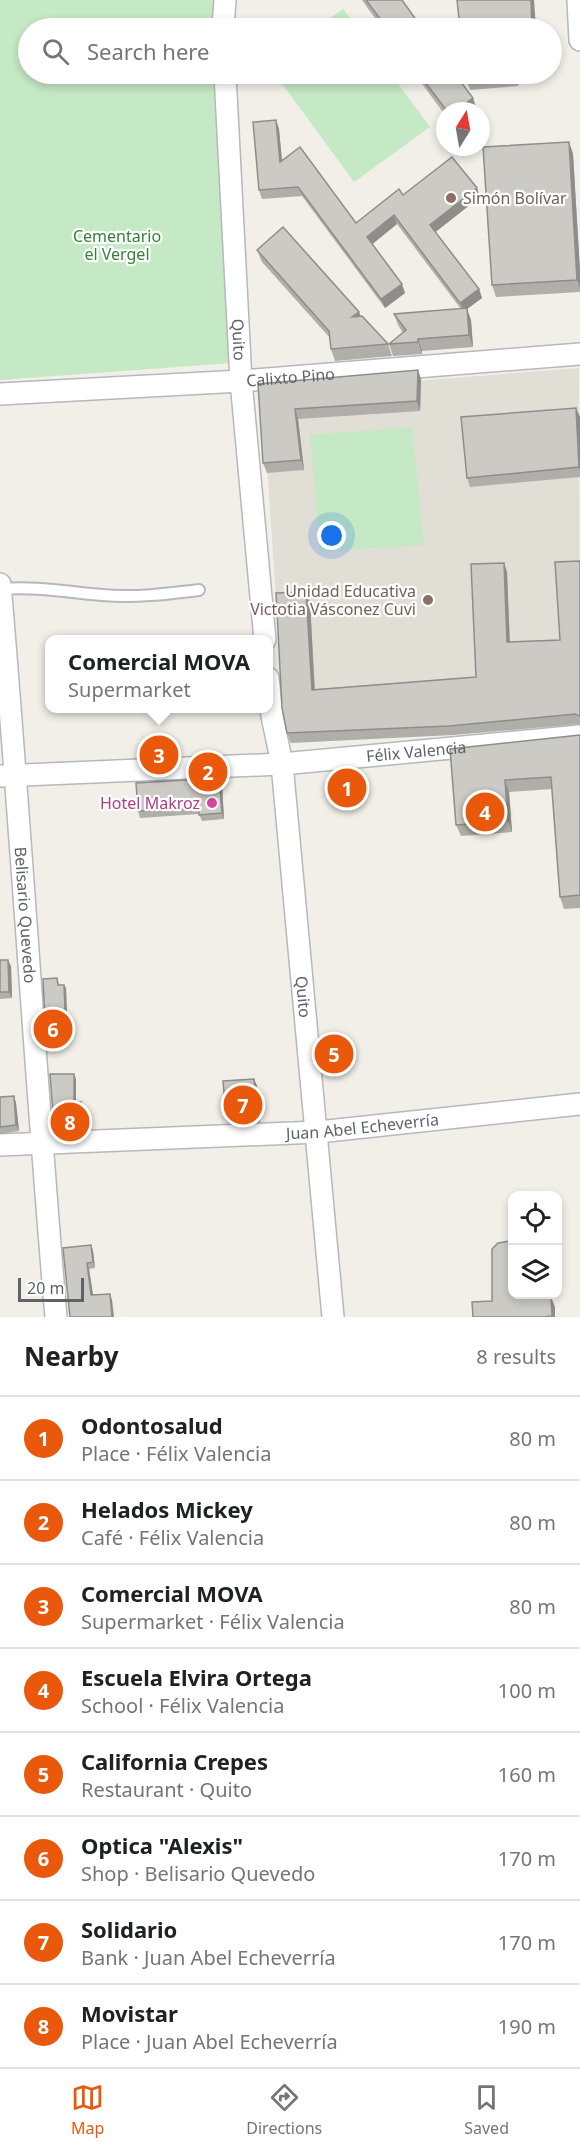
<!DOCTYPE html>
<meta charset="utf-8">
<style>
:root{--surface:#fff;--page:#f6f6f6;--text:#202124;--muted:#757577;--line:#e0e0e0;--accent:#ea580c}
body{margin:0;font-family:"Noto Sans",sans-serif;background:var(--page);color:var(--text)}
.controls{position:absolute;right:18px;bottom:18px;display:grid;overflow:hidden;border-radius:12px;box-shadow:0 3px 9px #0003}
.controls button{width:54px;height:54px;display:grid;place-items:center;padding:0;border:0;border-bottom:2px solid var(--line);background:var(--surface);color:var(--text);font:30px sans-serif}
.compass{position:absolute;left:436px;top:102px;width:54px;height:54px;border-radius:50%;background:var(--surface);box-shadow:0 3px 9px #0003;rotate:11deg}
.scale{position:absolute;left:18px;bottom:15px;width:66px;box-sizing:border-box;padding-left:6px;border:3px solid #5f6368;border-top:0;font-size:16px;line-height:21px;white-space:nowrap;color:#5f6368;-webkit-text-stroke:4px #fff;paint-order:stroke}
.you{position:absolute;left:332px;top:536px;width:21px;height:21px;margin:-15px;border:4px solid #fff;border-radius:50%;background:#1a73e8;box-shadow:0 0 0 9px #1a73e833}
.badge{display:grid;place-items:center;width:39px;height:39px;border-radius:50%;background:var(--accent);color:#fff;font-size:20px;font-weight:700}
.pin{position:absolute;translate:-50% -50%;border:3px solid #fff;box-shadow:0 2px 6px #0006}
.popup{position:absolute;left:45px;top:635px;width:228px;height:78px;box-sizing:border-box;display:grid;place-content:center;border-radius:12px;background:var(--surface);filter:drop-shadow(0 2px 4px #0005);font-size:20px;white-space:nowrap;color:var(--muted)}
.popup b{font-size:22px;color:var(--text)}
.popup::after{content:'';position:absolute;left:50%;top:100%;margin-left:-12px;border:12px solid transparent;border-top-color:var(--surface)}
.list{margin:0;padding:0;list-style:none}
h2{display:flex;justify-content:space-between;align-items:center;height:78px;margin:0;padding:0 24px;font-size:26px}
h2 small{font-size:20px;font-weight:400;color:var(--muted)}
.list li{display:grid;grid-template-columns:39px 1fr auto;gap:18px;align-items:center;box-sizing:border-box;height:84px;padding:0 24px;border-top:2px solid var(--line)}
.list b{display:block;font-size:22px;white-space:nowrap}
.list p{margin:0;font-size:20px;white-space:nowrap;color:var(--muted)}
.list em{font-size:20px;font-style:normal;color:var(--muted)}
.icon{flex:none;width:33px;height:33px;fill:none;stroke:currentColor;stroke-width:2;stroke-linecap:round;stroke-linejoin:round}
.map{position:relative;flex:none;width:580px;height:1317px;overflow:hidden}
.search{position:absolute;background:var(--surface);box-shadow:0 3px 9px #0003;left:18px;right:18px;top:18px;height:66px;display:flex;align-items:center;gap:15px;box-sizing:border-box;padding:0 21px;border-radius:33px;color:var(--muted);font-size:22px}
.sheet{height:750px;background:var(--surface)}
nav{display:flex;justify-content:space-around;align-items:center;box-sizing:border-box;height:84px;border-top:2px solid var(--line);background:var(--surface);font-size:16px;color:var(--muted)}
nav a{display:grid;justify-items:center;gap:3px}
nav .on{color:var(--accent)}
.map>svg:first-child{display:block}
</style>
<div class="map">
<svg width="580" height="1317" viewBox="0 0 580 1317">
<rect width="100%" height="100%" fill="#f1efe8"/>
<path fill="#e1ded6" d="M 579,368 L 580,728 L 286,743 L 262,393 Z"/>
<g fill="#c5e8c5">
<path d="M 0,0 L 214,0 L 217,28 L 28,28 L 28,74 L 220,74 L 245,362 L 0,380 Z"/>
<path d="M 343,9 L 358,28 L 316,28 Z"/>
<path d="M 275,74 L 391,74 L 430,127 L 354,182 Z"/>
<path d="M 412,427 L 424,545 L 320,552 L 310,435 Z"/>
</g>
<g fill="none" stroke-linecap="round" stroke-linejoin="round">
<defs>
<path id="lane" d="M 0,589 C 35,586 67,592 102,595 C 135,598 167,594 199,590"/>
<g id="street">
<path d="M 578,0 L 580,40"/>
<path d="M 223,28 L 225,0"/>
<path id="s1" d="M 225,74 L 241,381 L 265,640"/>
<path id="s2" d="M 0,394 L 241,381 L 580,354"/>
<path id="s3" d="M 0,584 C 21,828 35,1073 56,1317"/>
<path id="s4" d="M 268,678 L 272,716 L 282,764 L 333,1317"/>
<path id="s5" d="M 0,776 L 282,764 L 580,736"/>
<path id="s6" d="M 0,1145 L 318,1132 L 580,1104"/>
</g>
</defs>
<use href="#lane" stroke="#b5b8bc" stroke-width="14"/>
<use href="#street" stroke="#b5b8bc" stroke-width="24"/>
<use href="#lane" stroke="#fff" stroke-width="10"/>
<use href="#street" stroke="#fff" stroke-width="21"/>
</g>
<g fill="#afaea9">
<path d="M 362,0 L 402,0 L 422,28 L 382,28 Z"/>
<path d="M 415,74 L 455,74 L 477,110 L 476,111 L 445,111 L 445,115 Z"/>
<path d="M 517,74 L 518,86 L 470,90 L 466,79 Z"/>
<path d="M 276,120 L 279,129 L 282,161 L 356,223 L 403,195 L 477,188 L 480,197 L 435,232 L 479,289 L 482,298 L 467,309 L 471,320 L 473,347 L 422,351 L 422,354 L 393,356 L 389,344 L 403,333 L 398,325 L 394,314 L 461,309 L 397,224 L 372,244 L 405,293 L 385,308 L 302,196 L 262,199 L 259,190 Z"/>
<path d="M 569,142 L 573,154 L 580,271 L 580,292 L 496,297 L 492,285 Z"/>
<path d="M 257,250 L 359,312 L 360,316 L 388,344 L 392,356 L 335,361 L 331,349 L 330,338 L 262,262 Z"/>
<path d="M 421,379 L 420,411 L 298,419 L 304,470 L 267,473 L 263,463 L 258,384 Z"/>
<path d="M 576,408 L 580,417 L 580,477 L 470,487 L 467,478 Z"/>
<path d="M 580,561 L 580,724 L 453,735 L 291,743 L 287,733 L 310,602 L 315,689 L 476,677 L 504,563 L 507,572 L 510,642 L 560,640 Z"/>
<path d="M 580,735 L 580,908 L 564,909 L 560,897 L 552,789 L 509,792 L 512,832 L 461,836 L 456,825 L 450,749 Z"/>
<path d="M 354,772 L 356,775 L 358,798 L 338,800 L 337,797 Z"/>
<path d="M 219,778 L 222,785 L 224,819 L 202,821 L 199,814 L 140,818 L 138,811 Z"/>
<path d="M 0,960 L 11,966 L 12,998 L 0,999 Z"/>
<path d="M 57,978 L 59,985 L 64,985 L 66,988 L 67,1014 L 61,1014 L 64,1041 L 47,1043 L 46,1039 Z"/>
<path d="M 76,1079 L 76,1102 L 81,1102 L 82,1107 L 84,1129 L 56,1130 L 54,1125 Z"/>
<path d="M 254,1079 L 257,1086 L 260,1122 L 228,1123 L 226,1116 Z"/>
<path d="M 14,1096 L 16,1103 L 19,1131 L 0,1134 L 0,1097 Z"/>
<path d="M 91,1245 L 93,1251 L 95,1268 L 89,1269 L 93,1295 L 112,1300 L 70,1317 Z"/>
</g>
<g fill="#8f8d8a">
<path d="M 531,0 L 534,0 L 536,28 L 532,28 Z"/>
<path d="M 514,74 L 517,74 L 518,86 L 514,76 Z"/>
<path d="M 473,98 L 477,110 L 476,111 L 455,111 Z"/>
<path d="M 276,120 L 279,129 L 283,171 L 280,162 Z"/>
<path d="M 569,142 L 573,154 L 580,271 L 580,288 L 577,280 Z"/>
<path d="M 477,188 L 480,197 L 433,234 L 430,225 Z"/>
<path d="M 394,215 L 397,224 L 370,246 L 367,237 Z"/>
<path d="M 402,284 L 405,293 L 385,308 L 381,299 Z"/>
<path d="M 479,289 L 482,298 L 467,309 L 471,320 L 473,347 L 469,335 L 464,311 L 460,303 Z"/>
<path d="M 359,312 L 363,323 L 352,317 Z"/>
<path d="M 418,339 L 422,351 L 422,354 L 418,342 Z"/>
<path d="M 418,370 L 421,379 L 420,411 L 417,401 Z"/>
<path d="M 576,408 L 580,417 L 580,471 L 579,467 Z"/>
<path d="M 295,409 L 298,419 L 304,470 L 301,460 Z"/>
<path d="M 504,563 L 507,572 L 510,651 L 507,642 Z"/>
<path d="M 306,592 L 310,602 L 315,699 L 312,690 Z"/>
<path d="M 219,778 L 222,785 L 224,819 L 222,813 Z"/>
<path d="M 505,780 L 509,792 L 512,832 L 508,821 Z"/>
<path d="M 8,960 L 11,966 L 12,998 L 9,992 Z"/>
<path d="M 64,985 L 66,988 L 67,1014 L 65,1010 Z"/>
<path d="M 60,1010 L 61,1014 L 64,1041 L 63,1038 Z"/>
<path d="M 74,1074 L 76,1079 L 76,1107 L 74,1102 Z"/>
<path d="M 254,1079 L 257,1086 L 260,1122 L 257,1115 Z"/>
<path d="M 14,1096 L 16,1103 L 19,1131 L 16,1125 Z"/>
<path d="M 81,1102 L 82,1107 L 84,1129 L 82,1124 Z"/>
<path d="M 91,1245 L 93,1251 L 95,1268 L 93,1262 Z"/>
<path d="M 87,1263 L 89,1269 L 94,1301 L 91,1295 Z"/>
<path d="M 110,1294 L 112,1300 L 114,1317 L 112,1317 Z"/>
<path d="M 551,1297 L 555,1307 L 555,1317 L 552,1317 L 552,1316 Z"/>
</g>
<g fill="#cccac5" stroke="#8f8d8a" stroke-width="1.5">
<path d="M 366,0 L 402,0 L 422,28 L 387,28 Z"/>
<path d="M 457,0 L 531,0 L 532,28 L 460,28 Z"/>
<path d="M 419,74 L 455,74 L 473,98 L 455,111 L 447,111 Z"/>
<path d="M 465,74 L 514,74 L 514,76 L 466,79 Z"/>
<path d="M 276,120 L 280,162 L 300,147 L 356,223 L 399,189 L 403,195 L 452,157 L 477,188 L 430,225 L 479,289 L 460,303 L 394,215 L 367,237 L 402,284 L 381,299 L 298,187 L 259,190 L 253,122 Z"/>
<path d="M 569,142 L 577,280 L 492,285 L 483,147 Z"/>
<path d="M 283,227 L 359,312 L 352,317 L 362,316 L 388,344 L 331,349 L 329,331 L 257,250 Z"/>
<path d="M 467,308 L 469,335 L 418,339 L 418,342 L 389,344 L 406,330 L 394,314 Z"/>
<path d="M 418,370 L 417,401 L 295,409 L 301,460 L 263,463 L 258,384 Z"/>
<path d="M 576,408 L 579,467 L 467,478 L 461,417 Z"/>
<path d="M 580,561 L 580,716 L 575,714 L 449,726 L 287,733 L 282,708 L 276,593 L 306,592 L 312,690 L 476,677 L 471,564 L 504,563 L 507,642 L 560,640 L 555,562 Z"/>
<path d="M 580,735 L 580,895 L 560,897 L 551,777 L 505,780 L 508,821 L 456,825 L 450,749 Z"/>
<path d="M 354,772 L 357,795 L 337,797 L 334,774 Z"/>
<path d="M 219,778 L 222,813 L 199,815 L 199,808 L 138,811 L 136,783 Z"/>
<path d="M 0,960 L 8,960 L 9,992 L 0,992 Z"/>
<path d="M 57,978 L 58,985 L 64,985 L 65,1010 L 60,1010 L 63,1038 L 46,1039 L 43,979 Z"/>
<path d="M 50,1074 L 74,1074 L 74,1102 L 81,1102 L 82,1124 L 54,1125 Z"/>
<path d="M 254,1079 L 257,1115 L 226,1116 L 223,1081 Z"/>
<path d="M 14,1096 L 16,1125 L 0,1127 L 0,1097 Z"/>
<path d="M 510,1241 L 513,1243 L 513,1294 L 527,1294 L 527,1297 L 551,1297 L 552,1316 L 544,1317 L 473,1317 L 472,1302 L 492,1301 L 492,1249 L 498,1243 Z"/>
<path d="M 91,1245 L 93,1262 L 87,1263 L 91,1295 L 110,1294 L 112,1317 L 70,1317 L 63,1248 Z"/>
</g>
<g fill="#8d6e63" stroke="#fff" stroke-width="2">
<circle cx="451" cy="198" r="6"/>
<circle cx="428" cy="600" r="6"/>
</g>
<circle fill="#d1479c" stroke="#fff" stroke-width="2" cx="212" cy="803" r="6"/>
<g text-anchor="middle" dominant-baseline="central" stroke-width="4.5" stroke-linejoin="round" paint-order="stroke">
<g font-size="16" fill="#785e54" stroke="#fff" text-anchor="start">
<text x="463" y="198">Simón Bolívar</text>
<text x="416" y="591" text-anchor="end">Unidad Educativa<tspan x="416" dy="18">Victotia Vásconez Cuvi</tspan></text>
</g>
<g font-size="16" fill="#348238" stroke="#fff">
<text x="117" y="236">Cementario<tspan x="117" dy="18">el Vergel</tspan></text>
</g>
<g font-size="16" fill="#5f6368" stroke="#fff">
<text stroke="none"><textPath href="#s1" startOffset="266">Quito</textPath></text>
<text stroke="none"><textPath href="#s2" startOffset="291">Calixto Pino</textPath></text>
<text stroke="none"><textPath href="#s5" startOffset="417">Félix Valencia</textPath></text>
<text stroke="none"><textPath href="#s3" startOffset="332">Belisario Quevedo</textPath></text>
<text stroke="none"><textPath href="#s4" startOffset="321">Quito</textPath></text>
<text stroke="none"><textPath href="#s6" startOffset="363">Juan Abel Echeverría</textPath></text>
</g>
<g font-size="16" fill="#b23c85" stroke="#fff" text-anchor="end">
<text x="200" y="803">Hotel Makroz</text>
</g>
</g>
</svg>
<div class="controls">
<button><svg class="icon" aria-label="locate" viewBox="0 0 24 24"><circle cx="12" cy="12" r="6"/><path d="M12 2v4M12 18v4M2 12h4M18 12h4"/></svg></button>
<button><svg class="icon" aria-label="layers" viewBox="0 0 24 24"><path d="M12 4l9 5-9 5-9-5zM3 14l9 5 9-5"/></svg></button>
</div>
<svg class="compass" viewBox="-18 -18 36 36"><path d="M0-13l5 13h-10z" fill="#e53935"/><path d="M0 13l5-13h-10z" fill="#757577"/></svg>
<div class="scale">20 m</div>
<div class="you"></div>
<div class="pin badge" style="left:347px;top:788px">1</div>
<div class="pin badge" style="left:208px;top:772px">2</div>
<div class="pin badge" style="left:159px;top:755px">3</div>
<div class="popup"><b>Comercial MOVA</b>Supermarket</div>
<div class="pin badge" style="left:485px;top:812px">4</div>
<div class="pin badge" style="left:334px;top:1054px">5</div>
<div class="pin badge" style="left:53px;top:1029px">6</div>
<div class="pin badge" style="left:243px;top:1105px">7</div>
<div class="pin badge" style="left:70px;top:1122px">8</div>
<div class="search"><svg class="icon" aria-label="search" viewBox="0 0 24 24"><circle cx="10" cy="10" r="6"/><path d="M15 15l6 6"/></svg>Search here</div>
</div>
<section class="sheet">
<h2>Nearby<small>8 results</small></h2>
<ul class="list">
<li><span class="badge">1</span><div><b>Odontosalud</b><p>Place · Félix Valencia</p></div><em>80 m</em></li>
<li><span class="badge">2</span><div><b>Helados Mickey</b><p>Café · Félix Valencia</p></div><em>80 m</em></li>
<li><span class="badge">3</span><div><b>Comercial MOVA</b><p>Supermarket · Félix Valencia</p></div><em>80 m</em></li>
<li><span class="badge">4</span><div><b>Escuela Elvira Ortega</b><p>School · Félix Valencia</p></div><em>100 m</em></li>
<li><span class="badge">5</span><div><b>California Crepes</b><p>Restaurant · Quito</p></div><em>160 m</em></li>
<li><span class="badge">6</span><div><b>Optica &quot;Alexis&quot;</b><p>Shop · Belisario Quevedo</p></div><em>170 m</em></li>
<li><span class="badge">7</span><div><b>Solidario</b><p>Bank · Juan Abel Echeverría</p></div><em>170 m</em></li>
<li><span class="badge">8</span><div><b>Movistar</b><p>Place · Juan Abel Echeverría</p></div><em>190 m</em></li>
</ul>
</section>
<nav>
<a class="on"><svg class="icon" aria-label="map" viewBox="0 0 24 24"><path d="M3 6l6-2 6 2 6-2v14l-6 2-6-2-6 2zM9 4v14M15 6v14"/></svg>Map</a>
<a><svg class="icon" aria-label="directions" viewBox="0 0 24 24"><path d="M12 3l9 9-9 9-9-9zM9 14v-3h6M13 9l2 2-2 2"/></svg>Directions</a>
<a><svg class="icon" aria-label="saved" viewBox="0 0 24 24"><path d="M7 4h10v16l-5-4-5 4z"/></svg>Saved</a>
</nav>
